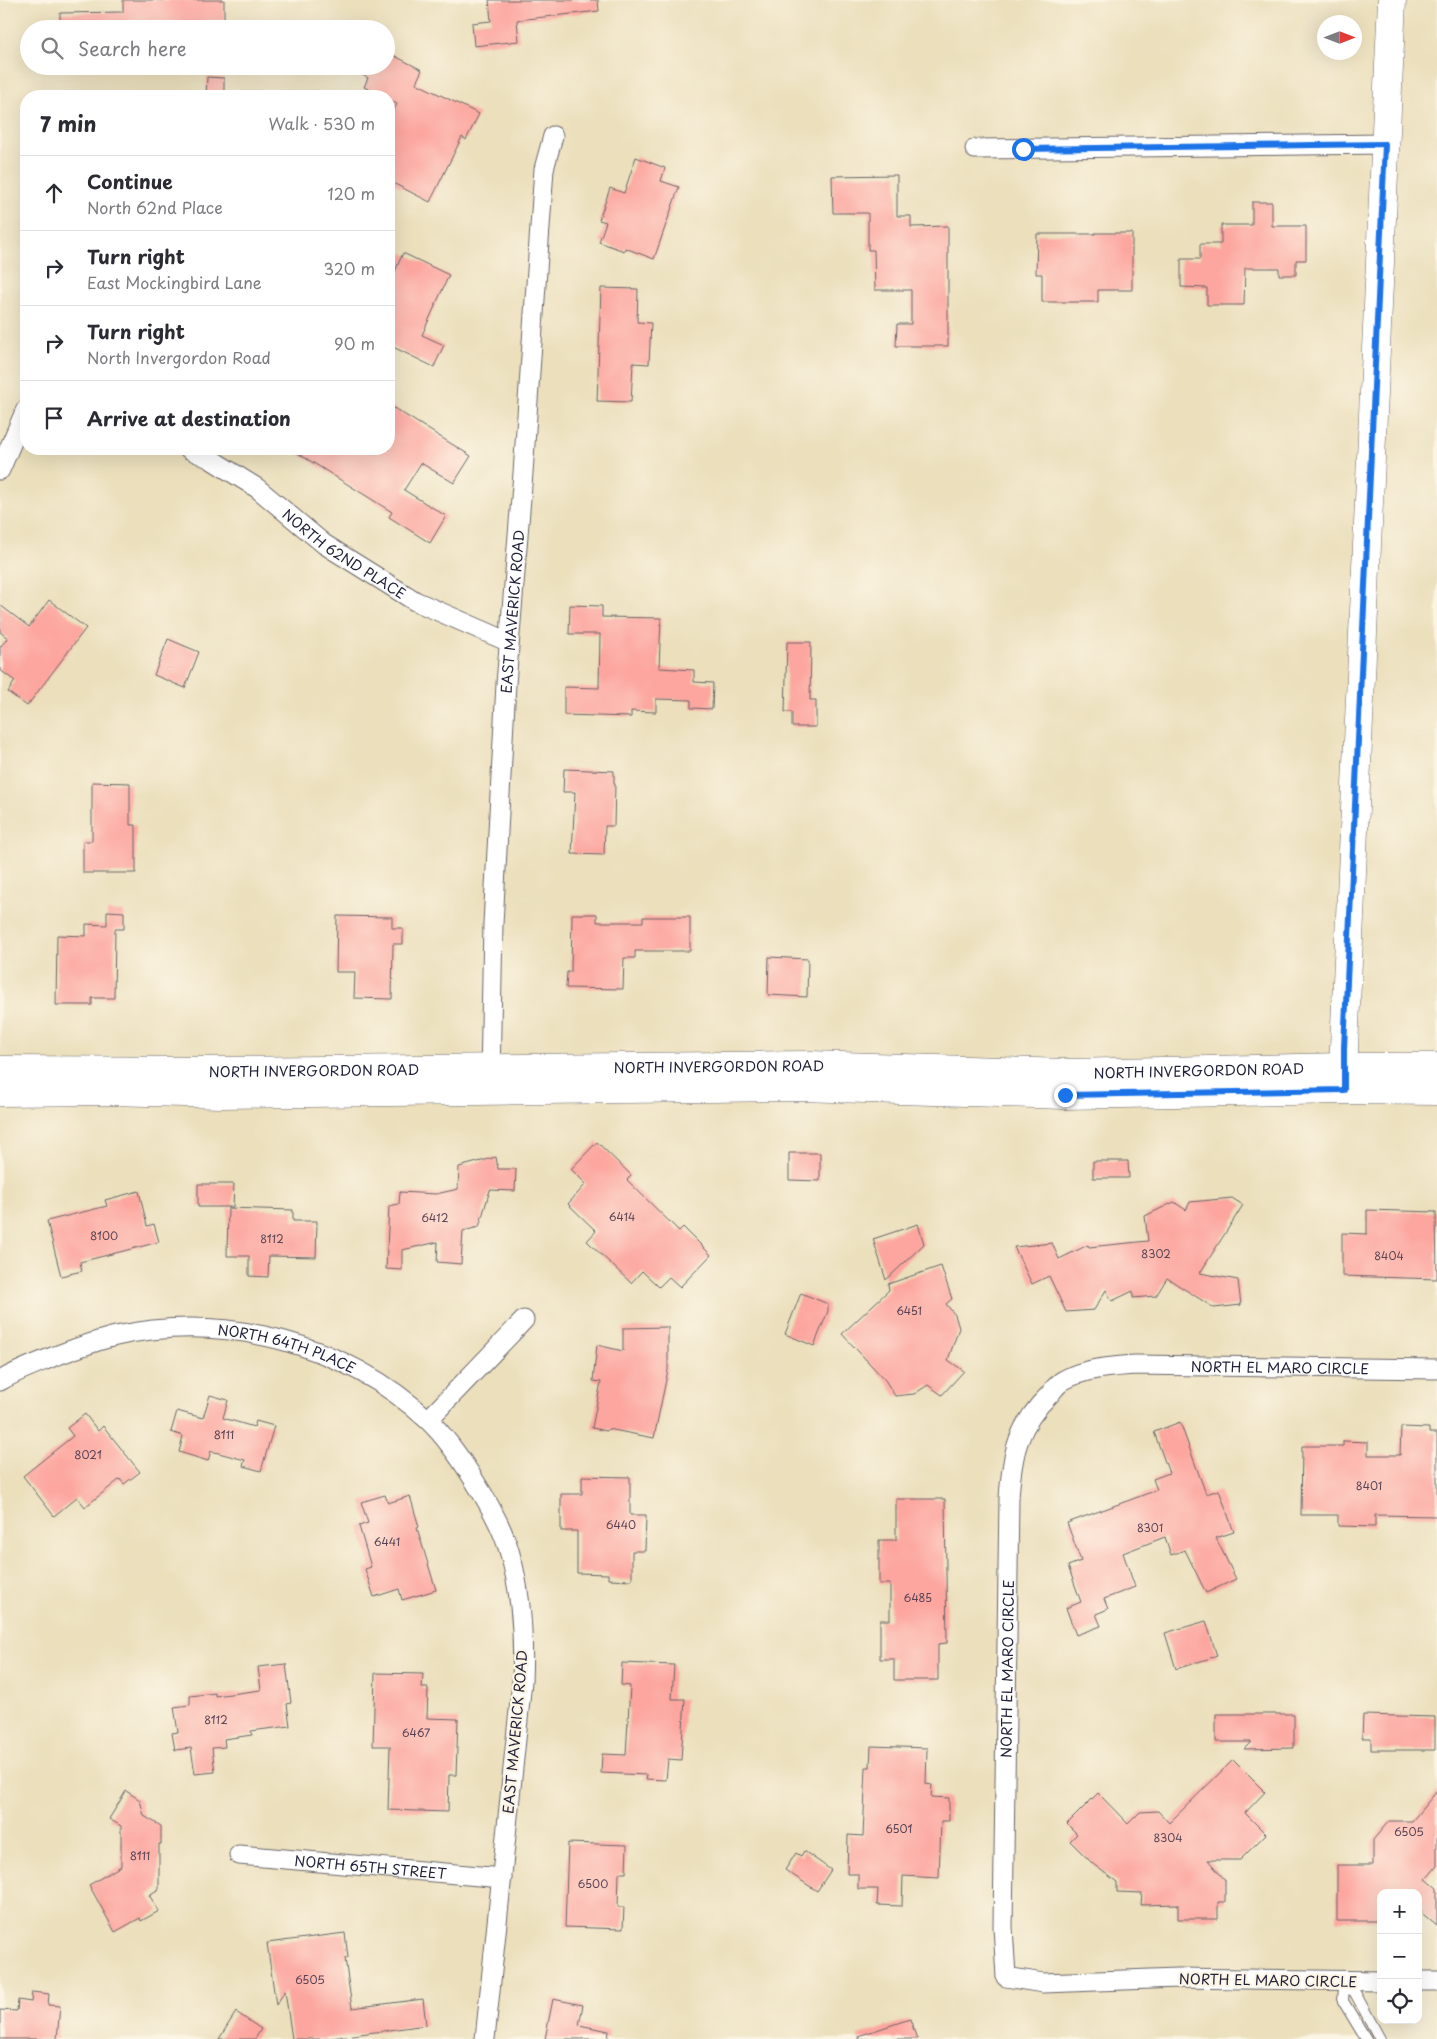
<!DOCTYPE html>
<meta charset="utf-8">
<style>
:root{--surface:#fff;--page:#f2f2f3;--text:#2b2b33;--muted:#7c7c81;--line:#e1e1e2}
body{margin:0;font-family:"Playpen Sans",sans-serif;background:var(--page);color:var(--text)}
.controls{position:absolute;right:15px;bottom:15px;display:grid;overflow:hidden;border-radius:10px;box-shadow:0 5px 20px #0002}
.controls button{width:45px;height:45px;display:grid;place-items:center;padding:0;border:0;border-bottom:1px solid var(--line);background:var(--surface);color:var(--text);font:25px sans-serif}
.compass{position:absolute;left:1317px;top:15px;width:45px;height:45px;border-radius:50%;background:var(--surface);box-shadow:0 5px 20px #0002;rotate:90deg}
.stop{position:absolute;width:15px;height:15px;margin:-11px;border:4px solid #1a73e8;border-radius:50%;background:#fff}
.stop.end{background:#1a73e8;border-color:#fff;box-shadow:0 1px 5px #0008}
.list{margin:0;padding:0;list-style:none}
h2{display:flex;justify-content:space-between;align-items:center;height:65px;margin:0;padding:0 20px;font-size:21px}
h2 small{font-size:16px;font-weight:400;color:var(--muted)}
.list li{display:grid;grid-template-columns:32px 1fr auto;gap:15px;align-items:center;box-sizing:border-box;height:75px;padding:0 20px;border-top:1px solid var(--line)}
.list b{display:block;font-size:19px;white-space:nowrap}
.list p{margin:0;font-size:16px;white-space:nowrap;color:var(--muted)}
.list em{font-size:16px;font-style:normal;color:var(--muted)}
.icon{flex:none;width:28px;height:28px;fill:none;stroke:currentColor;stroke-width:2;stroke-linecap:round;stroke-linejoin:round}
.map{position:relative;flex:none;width:1437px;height:2039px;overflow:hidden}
.search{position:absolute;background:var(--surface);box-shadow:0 5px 20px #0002;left:20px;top:20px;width:375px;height:55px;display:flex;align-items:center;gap:12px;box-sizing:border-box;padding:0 18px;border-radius:28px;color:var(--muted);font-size:19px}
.panel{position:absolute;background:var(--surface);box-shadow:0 5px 20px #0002;left:20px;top:90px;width:375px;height:365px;border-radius:20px}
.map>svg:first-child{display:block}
</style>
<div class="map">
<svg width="1437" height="2039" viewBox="0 0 1437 2039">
<rect width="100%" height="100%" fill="#fcf5e5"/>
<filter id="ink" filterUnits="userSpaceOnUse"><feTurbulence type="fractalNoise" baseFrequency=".02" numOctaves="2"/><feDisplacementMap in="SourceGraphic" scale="10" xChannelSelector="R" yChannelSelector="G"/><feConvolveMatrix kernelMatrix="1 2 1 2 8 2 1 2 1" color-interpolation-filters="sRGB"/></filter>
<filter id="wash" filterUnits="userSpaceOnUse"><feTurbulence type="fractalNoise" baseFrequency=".0096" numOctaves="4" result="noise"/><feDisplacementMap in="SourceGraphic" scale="20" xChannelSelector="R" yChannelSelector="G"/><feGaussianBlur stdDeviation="1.12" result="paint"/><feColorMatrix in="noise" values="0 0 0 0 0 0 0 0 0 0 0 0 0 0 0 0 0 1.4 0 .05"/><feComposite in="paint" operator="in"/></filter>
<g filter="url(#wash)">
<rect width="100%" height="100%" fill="#ebdfbc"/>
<g id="blocks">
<g fill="#fca69f">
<path d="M 123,0 L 224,0 L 224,21 L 207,21 L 207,29 L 60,29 L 60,13 L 123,12 Z"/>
<path d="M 489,0 L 598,0 L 599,11 L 517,20 L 519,41 L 474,46 L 472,23 L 491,21 Z"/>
<path d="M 391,54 L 422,70 L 416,83 L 479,114 L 466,140 L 462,137 L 430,202 L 389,181 L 389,120 L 397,104 L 389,100 L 389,96 L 382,96 L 364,87 L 368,78 L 346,66 L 386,66 Z"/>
<path d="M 207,77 L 224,78 L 224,96 L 206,96 Z"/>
<path d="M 636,157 L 665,168 L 661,181 L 679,187 L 654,259 L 625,248 L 624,251 L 599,242 L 606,222 L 599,220 L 610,188 L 624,193 Z"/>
<path d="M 897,175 L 897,216 L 911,216 L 911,227 L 948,226 L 948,346 L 896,346 L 897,324 L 911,324 L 911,290 L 875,290 L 874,250 L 868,250 L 868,213 L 833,213 L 832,176 Z"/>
<path d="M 1252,202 L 1272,202 L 1272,226 L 1306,226 L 1306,260 L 1296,260 L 1296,275 L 1279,275 L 1279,268 L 1245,268 L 1244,305 L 1207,305 L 1207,288 L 1181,287 L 1181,259 L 1200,259 L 1200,244 L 1221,244 L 1221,225 L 1252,225 Z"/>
<path d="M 1095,233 L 1132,233 L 1132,290 L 1098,290 L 1098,302 L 1042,302 L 1042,274 L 1036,274 L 1037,234 L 1095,234 Z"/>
<path d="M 403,253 L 449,275 L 422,335 L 444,345 L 434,367 L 389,345 L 389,285 Z"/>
<path d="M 601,288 L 638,289 L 637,322 L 651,323 L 649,364 L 633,363 L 631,402 L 597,401 Z"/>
<path d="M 389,405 L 471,456 L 454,483 L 421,463 L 404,490 L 446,516 L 430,543 L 389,517 L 392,512 L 291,449 L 389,449 Z"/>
<path d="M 49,600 L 86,628 L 27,706 L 8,692 L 15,681 L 0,670 L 0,647 L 8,638 L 0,632 L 0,605 L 29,627 Z"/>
<path d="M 570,605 L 602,606 L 602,617 L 661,618 L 659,668 L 694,670 L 694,682 L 713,683 L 712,709 L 691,708 L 691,700 L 656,699 L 656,712 L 631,711 L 631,717 L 564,715 L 564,687 L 599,688 L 600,634 L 569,634 Z"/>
<path d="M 168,639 L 199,652 L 185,688 L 154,675 Z"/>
<path d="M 787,642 L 811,642 L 810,700 L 816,700 L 816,727 L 792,727 L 792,712 L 785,712 Z"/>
<path d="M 564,769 L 614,771 L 614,784 L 615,784 L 614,826 L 605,826 L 604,855 L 572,854 L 575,792 L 563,792 Z"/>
<path d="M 92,782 L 130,783 L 130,825 L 136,825 L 136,873 L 83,873 L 83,841 L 92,841 Z"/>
<path d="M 107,911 L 124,912 L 124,929 L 115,929 L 114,998 L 92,998 L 92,1005 L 56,1005 L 57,935 L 86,936 L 86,924 L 107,925 Z"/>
<path d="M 572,914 L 597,914 L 597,922 L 643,922 L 643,917 L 690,917 L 690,951 L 635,951 L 635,958 L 624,958 L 623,989 L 566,988 L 567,972 L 571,972 Z"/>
<path d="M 337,916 L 392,917 L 392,928 L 403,928 L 403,944 L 393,944 L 392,999 L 354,998 L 355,972 L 336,972 Z"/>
<path d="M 769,957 L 808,959 L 807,997 L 768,995 Z"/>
<path d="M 597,1142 L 631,1175 L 627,1180 L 679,1231 L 683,1227 L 711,1255 L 680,1287 L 669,1277 L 659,1287 L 642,1271 L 631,1283 L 587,1241 L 596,1231 L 568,1204 L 586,1184 L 571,1169 Z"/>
<path d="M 789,1153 L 820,1153 L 820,1181 L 789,1180 Z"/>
<path d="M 496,1157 L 498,1169 L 516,1169 L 515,1191 L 490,1190 L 479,1227 L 463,1231 L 461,1264 L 437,1262 L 438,1242 L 402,1250 L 402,1270 L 386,1269 L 389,1206 L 399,1204 L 400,1192 L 436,1194 L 458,1189 L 459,1167 Z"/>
<path d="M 1093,1161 L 1128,1161 L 1129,1178 L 1093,1178 Z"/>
<path d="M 198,1184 L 234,1184 L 233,1207 L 198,1207 Z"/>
<path d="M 139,1191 L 147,1226 L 154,1224 L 159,1242 L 80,1262 L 82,1271 L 61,1276 L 47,1221 L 107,1206 L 105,1200 Z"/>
<path d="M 1232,1198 L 1243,1205 L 1200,1273 L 1238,1280 L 1241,1305 L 1214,1308 L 1167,1278 L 1156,1296 L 1133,1298 L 1133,1291 L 1112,1301 L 1106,1290 L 1094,1310 L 1066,1312 L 1049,1276 L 1032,1284 L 1014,1247 L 1052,1243 L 1059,1259 L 1088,1245 L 1089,1247 L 1148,1241 L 1145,1216 L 1174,1202 L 1186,1210 L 1190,1202 Z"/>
<path d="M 228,1208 L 293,1210 L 293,1221 L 317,1221 L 316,1257 L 269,1256 L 268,1277 L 249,1276 L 249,1256 L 227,1256 Z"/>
<path d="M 1367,1210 L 1436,1212 L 1437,1279 L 1342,1276 L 1342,1233 L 1367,1234 Z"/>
<path d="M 918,1224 L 924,1244 L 886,1280 L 873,1239 Z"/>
<path d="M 941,1266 L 952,1299 L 946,1304 L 955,1315 L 959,1328 L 948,1360 L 964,1371 L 942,1395 L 928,1385 L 914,1394 L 895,1396 L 885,1380 L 842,1334 L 889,1290 L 888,1284 Z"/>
<path d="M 801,1293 L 828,1304 L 828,1311 L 814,1346 L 785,1334 Z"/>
<path d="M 668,1327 L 668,1370 L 654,1438 L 608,1429 L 607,1431 L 592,1428 L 601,1382 L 593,1381 L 597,1345 L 623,1351 L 623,1328 Z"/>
<path d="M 210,1395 L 228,1400 L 223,1418 L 254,1427 L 256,1421 L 274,1426 L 261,1471 L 243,1466 L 245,1460 L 211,1451 L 208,1461 L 179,1452 L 183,1436 L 171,1432 L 177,1411 L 203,1418 Z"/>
<path d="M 85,1414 L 98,1431 L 103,1426 L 140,1472 L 124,1484 L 120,1479 L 85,1507 L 77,1497 L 54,1516 L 23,1476 L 73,1436 L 67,1428 Z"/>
<path d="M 1180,1422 L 1206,1494 L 1219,1490 L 1234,1532 L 1216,1538 L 1236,1579 L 1206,1593 L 1185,1550 L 1171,1555 L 1165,1537 L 1123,1553 L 1135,1587 L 1104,1599 L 1108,1609 L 1096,1614 L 1101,1626 L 1076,1635 L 1066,1608 L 1081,1602 L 1068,1566 L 1081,1561 L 1067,1523 L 1157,1490 L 1153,1479 L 1169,1473 L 1154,1432 Z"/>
<path d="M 1401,1427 L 1429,1428 L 1429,1433 L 1437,1433 L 1437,1516 L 1375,1515 L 1375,1527 L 1338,1526 L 1338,1515 L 1301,1515 L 1302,1446 L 1343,1446 L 1343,1441 L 1368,1442 L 1368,1455 L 1400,1455 Z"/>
<path d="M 582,1476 L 630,1477 L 630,1515 L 646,1515 L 645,1551 L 632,1551 L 632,1580 L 608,1579 L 608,1574 L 577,1573 L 577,1531 L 561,1531 L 561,1494 L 582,1494 Z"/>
<path d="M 385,1495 L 388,1503 L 410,1496 L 419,1527 L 417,1528 L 436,1590 L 402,1600 L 399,1589 L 374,1597 L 365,1569 L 371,1567 L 359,1526 L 368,1523 L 361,1502 Z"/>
<path d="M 896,1499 L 945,1499 L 947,1643 L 938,1644 L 938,1680 L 894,1680 L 894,1659 L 880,1659 L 880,1620 L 890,1620 L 890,1584 L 879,1584 L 879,1540 L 896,1540 Z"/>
<path d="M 1206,1621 L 1217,1656 L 1176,1669 L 1165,1633 Z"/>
<path d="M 622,1663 L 674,1665 L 672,1699 L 685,1699 L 681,1760 L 668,1759 L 666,1780 L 646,1779 L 647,1775 L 601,1773 L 602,1754 L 626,1755 L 630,1686 L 621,1685 Z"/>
<path d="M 286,1664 L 291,1703 L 287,1704 L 290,1726 L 251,1731 L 252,1735 L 224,1739 L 225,1747 L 212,1748 L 215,1772 L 195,1774 L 191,1748 L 175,1750 L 172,1733 L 178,1732 L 174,1707 L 190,1705 L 190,1696 L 215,1693 L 215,1696 L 261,1690 L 258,1667 Z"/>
<path d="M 375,1673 L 423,1674 L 422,1688 L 428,1688 L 427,1718 L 458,1719 L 456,1775 L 449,1775 L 448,1812 L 388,1810 L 390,1746 L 373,1746 Z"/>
<path d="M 1216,1714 L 1294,1714 L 1294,1748 L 1244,1749 L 1251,1742 L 1216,1742 Z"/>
<path d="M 1363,1715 L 1435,1717 L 1435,1750 L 1371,1750 L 1371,1738 L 1362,1738 Z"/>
<path d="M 871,1746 L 927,1748 L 926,1784 L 932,1785 L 931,1797 L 949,1798 L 949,1821 L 941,1821 L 939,1878 L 903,1876 L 902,1906 L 877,1905 L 878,1889 L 858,1889 L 858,1874 L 847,1874 L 848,1835 L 863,1836 L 866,1767 L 870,1767 Z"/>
<path d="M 1233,1760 L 1265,1792 L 1245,1813 L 1266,1834 L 1240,1860 L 1208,1860 L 1225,1880 L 1225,1902 L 1218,1902 L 1218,1919 L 1178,1919 L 1178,1904 L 1141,1905 L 1142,1893 L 1117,1892 L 1117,1882 L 1093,1864 L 1070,1841 L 1077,1834 L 1067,1824 L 1098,1793 L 1128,1824 L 1140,1812 L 1158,1811 L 1169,1823 Z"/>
<path d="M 126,1791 L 140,1800 L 144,1816 L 161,1826 L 161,1844 L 159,1844 L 159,1889 L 149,1895 L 159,1911 L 141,1921 L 140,1918 L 115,1932 L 89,1885 L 121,1866 L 121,1826 L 109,1819 Z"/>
<path d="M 1437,1791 L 1437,1866 L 1426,1879 L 1437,1888 L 1437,1926 L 1418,1910 L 1418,1893 L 1381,1893 L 1381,1921 L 1337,1921 L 1337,1865 L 1373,1865 L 1373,1840 L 1389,1821 L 1412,1821 Z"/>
<path d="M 568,1843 L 627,1845 L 626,1873 L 619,1873 L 618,1907 L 624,1907 L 623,1929 L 565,1927 Z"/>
<path d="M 804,1851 L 831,1870 L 817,1891 L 785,1870 L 796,1853 L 801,1856 Z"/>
<path d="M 345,1933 L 348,1958 L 345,1958 L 352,2008 L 423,1999 L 426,2025 L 324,2039 L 292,2039 L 285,1991 L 276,2005 L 267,1943 Z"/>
<path d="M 32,1992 L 49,1994 L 48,2005 L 60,2006 L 57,2039 L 0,2039 L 0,2010 L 17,2011 L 18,2000 L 31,2002 Z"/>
<path d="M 553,1999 L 583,2005 L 579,2025 L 609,2031 L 608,2039 L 545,2039 Z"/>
<path d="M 236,2012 L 261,2029 L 255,2039 L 219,2039 Z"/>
<path d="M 910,2019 L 917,2039 L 859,2039 L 858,2036 Z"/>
</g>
</g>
</g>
<g filter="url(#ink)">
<use href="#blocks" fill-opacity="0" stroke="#686468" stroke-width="1"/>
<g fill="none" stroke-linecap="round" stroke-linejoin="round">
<defs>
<g id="lane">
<path d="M 1342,1981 L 1344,1987 L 1343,2001 L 1366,2039"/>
<path d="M 1344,1987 L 1354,1991 L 1380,2039"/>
</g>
<g id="street">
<path d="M 975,149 L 1385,144"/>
<path id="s1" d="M 189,449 L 209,458 L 257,488 L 324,544 L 415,601 L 509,642"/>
<path d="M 0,470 L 26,409"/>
<path id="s2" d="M 490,1079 L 493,924 L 506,684 L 523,473 L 544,169 L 553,136"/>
<path id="s3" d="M 0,1381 C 18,1370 36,1364 55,1356 C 74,1349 95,1341 116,1336 C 225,1312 345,1343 428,1420 C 446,1437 461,1459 474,1480 C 488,1502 503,1528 510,1554 C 522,1596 524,1638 522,1681 L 485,2039"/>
<path d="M 428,1420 L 524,1320"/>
<path id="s4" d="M 239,1855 L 502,1878"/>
<path id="s5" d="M 1381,1981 L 1178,1978 L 1043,1983 L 1006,1977 L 1003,1927 L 1009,1498 C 1012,1454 1017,1426 1050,1394 C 1054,1389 1058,1383 1064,1380 C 1085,1368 1111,1367 1135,1365 L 1437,1369"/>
<path d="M 1418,1981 L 1437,1981"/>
</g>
<g id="secondary">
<path id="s6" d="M 0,1070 L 223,1071 L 810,1065 L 1067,1073 L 1344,1067 L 1437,1067"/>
<path d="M 1344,1085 L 1344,1048 L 1392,0"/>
<path d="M 0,1092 L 109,1091 L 221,1094 L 800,1087 L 1065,1095 L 1344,1090 L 1437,1091"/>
</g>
</defs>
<use href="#lane" stroke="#686468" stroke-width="12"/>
<use href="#street" stroke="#686468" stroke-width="21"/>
<use href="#secondary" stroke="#686468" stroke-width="29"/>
<use href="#lane" stroke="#fff" stroke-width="10"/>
<use href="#street" stroke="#fff" stroke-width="19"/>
<use href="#secondary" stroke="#fff" stroke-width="28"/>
</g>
</g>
<g fill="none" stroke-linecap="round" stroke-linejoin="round" filter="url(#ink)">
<path stroke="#1a73e8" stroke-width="6" d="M 1023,149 L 1385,144 L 1344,1048 L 1344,1090 L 1065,1095"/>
</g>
<g text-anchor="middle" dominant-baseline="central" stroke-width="4.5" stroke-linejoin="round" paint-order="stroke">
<g font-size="11" fill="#584354">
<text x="622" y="1216">6414</text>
<text x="435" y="1217">6412</text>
<text x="104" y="1235">8100</text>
<text x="272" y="1238">8112</text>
<text x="1156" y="1253">8302</text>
<text x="1389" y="1255">8404</text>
<text x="909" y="1310">6451</text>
<text x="224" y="1434">8111</text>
<text x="88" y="1454">8021</text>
<text x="1369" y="1485">8401</text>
<text x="621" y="1524">6440</text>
<text x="1150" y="1527">8301</text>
<text x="387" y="1541">6441</text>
<text x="918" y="1597">6485</text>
<text x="216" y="1719">8112</text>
<text x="416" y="1732">6467</text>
<text x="899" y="1828">6501</text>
<text x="1409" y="1831">6505</text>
<text x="1168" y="1837">8304</text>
<text x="140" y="1855">8111</text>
<text x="593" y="1883">6500</text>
<text x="310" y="1979">6505</text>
</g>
<g font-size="14" fill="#22223b" stroke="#fcf5e5">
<text stroke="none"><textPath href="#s1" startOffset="188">NORTH 62ND PLACE</textPath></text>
<text stroke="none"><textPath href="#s2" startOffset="468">EAST MAVERICK ROAD</textPath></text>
<text stroke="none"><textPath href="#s6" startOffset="719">NORTH INVERGORDON ROAD</textPath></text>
<text stroke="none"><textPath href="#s6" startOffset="314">NORTH INVERGORDON ROAD</textPath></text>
<text stroke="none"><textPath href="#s6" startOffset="1199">NORTH INVERGORDON ROAD</textPath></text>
<text stroke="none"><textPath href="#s3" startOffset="299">NORTH 64TH PLACE</textPath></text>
<text stroke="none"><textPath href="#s5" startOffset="1208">NORTH EL MARO CIRCLE</textPath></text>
<text stroke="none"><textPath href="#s5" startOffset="684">NORTH EL MARO CIRCLE</textPath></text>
<text transform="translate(515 1732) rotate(-85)">EAST MAVERICK ROAD</text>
<text stroke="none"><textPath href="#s4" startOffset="132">NORTH 65TH STREET</textPath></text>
<text transform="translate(1268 1980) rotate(1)">NORTH EL MARO CIRCLE</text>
</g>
</g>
</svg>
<div class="controls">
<button>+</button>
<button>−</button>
<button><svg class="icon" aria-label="locate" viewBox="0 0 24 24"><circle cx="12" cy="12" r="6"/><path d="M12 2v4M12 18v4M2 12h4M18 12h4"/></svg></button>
</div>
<svg class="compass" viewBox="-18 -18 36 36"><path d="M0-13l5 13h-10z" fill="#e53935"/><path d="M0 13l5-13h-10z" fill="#7c7c81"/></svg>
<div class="stop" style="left:1023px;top:149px"></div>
<div class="stop end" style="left:1065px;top:1095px"></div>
<div class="search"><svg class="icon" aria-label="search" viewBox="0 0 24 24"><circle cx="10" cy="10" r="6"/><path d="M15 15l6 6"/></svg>Search here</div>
<section class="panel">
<h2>7 min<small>Walk · 530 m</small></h2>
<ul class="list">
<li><svg class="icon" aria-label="ahead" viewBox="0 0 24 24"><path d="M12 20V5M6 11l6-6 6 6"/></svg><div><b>Continue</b><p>North 62nd Place</p></div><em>120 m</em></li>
<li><svg class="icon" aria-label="right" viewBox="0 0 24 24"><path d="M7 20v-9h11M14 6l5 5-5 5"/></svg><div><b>Turn right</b><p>East Mockingbird Lane</p></div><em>320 m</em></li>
<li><svg class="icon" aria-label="right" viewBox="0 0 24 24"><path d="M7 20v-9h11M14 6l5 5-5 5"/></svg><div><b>Turn right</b><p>North Invergordon Road</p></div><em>90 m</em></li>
<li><svg class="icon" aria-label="arrive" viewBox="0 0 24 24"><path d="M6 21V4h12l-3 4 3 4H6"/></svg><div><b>Arrive at destination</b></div></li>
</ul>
</section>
</div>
